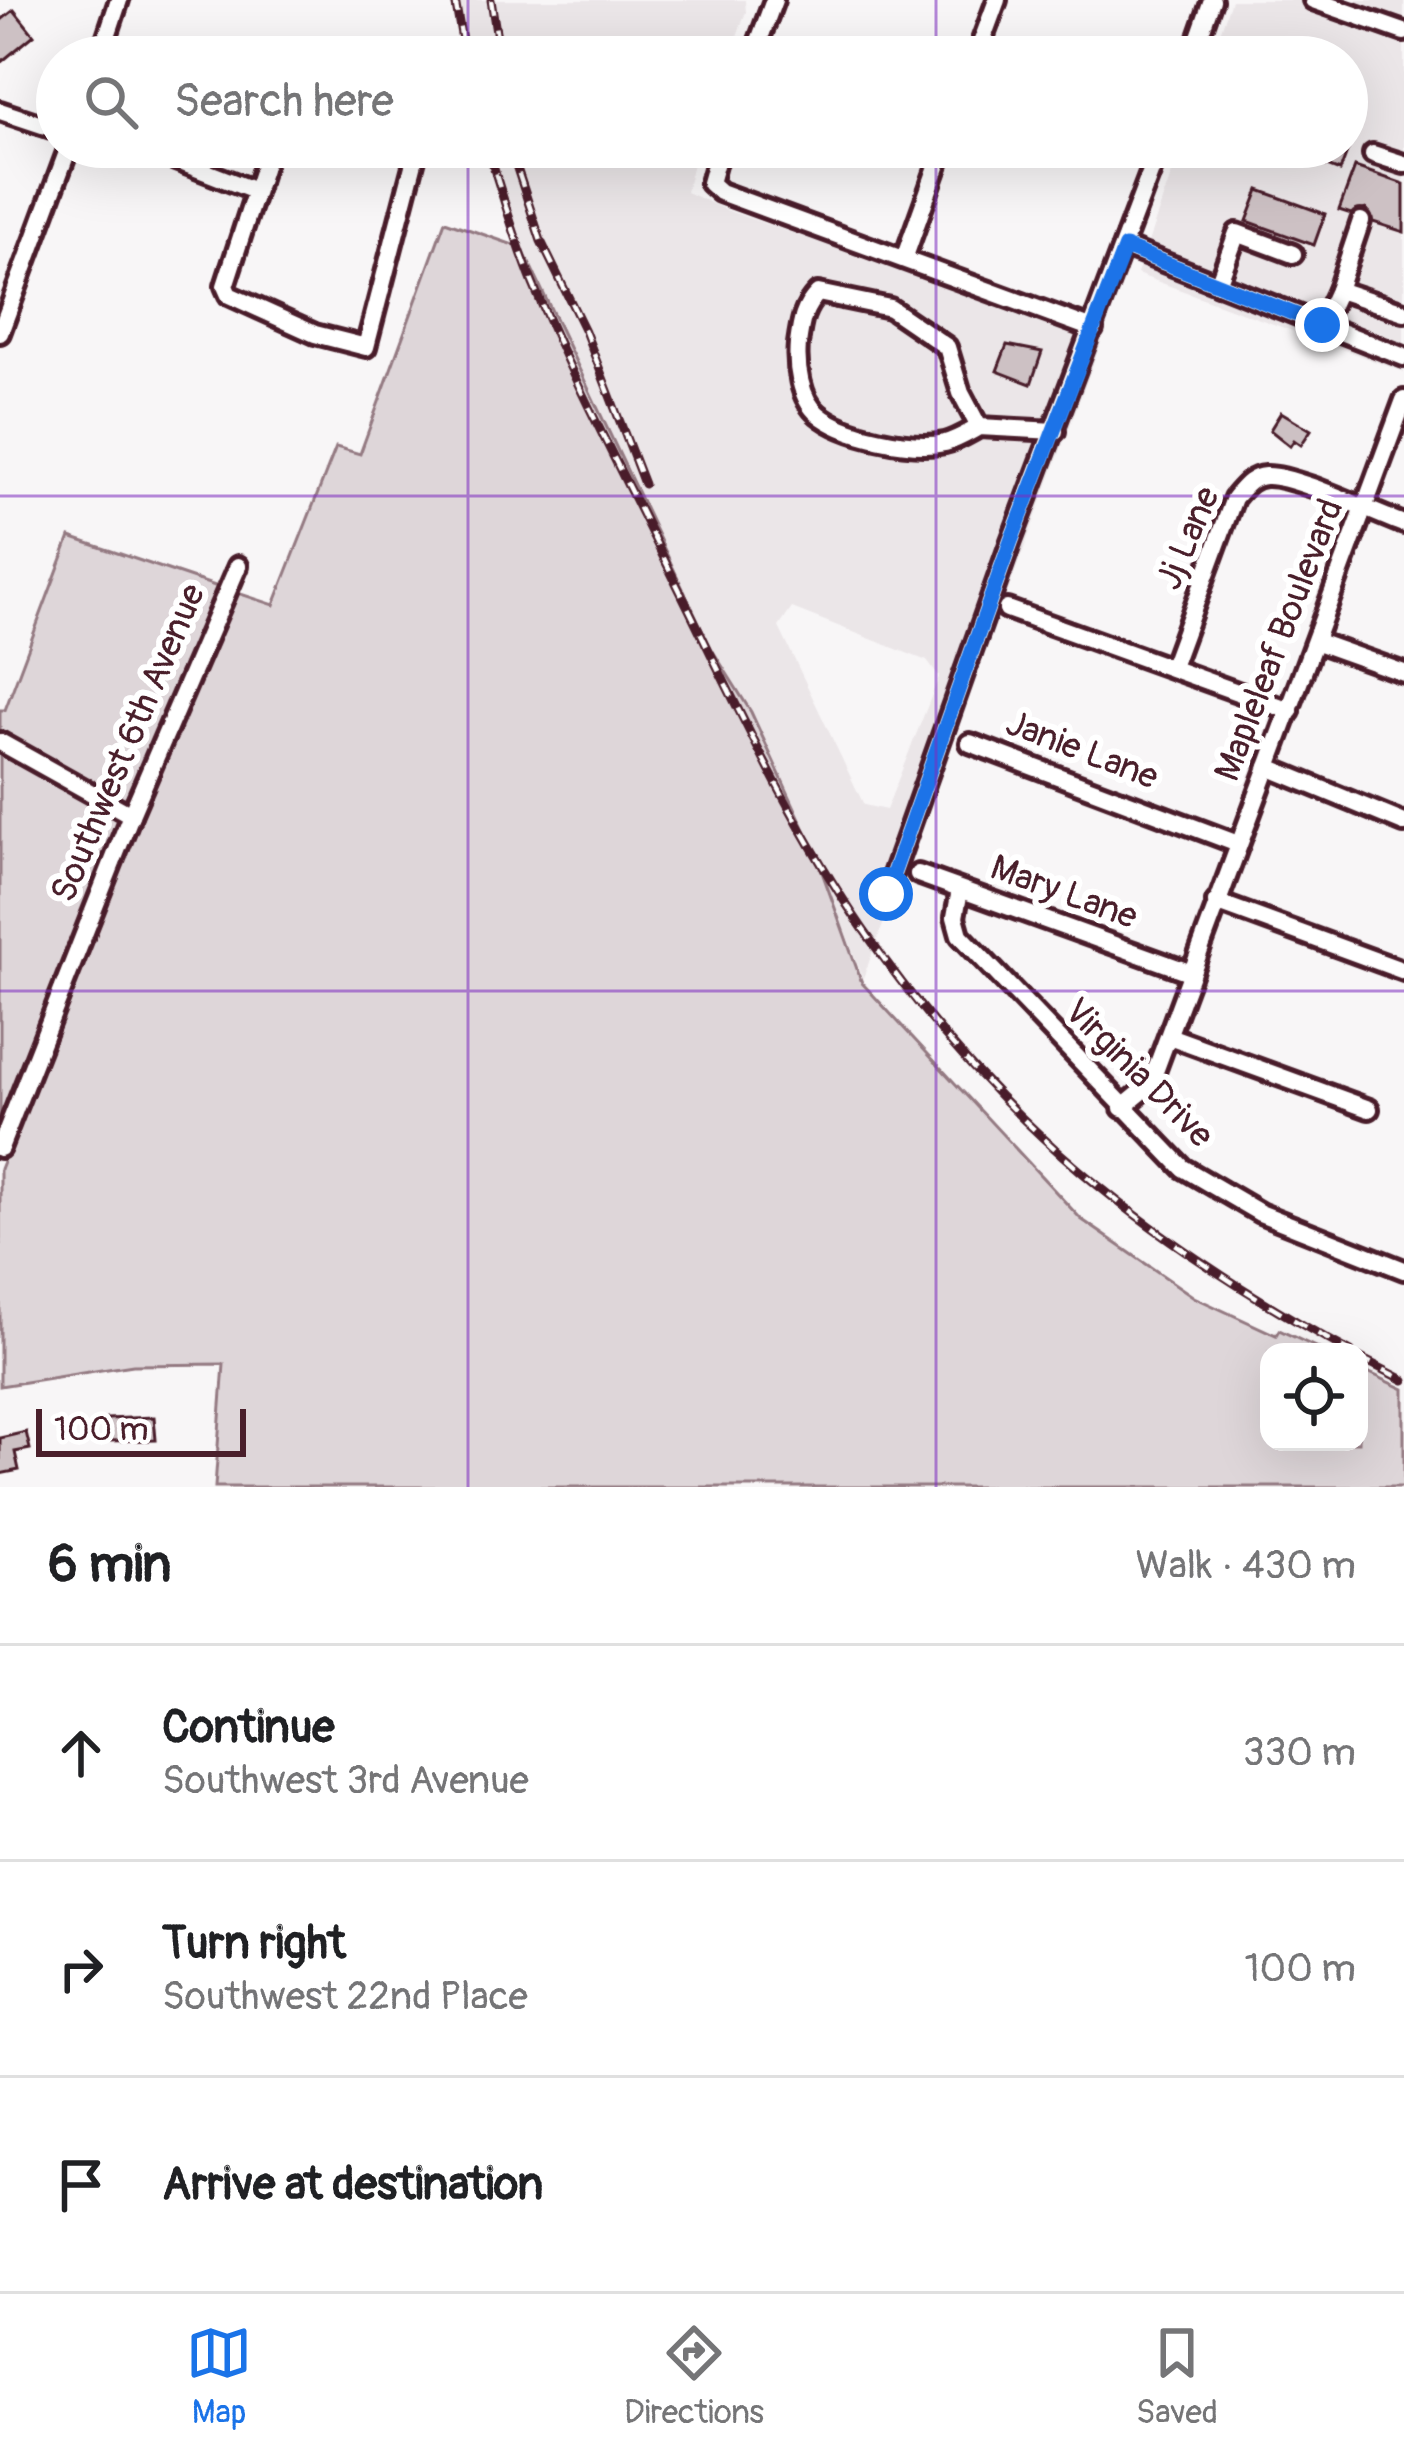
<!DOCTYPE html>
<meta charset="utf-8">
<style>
:root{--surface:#fff;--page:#f2f2f2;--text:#202124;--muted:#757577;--line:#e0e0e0;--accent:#1a73e8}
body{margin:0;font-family:Pangolin,sans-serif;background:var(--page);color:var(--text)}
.controls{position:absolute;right:36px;bottom:36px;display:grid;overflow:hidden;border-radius:24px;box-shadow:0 12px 48px #0002}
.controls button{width:108px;height:108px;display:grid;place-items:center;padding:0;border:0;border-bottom:3px solid var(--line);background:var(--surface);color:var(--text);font:60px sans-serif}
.scale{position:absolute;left:36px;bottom:30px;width:210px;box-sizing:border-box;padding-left:12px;border:6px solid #4a1f2b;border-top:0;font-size:33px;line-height:42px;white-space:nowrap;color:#4a1f2b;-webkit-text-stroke:9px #fff;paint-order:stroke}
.stop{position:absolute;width:36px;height:36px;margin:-27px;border:9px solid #1a73e8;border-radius:50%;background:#fff}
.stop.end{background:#1a73e8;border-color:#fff;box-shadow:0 3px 12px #0008}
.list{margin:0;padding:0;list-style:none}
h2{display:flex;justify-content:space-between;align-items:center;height:156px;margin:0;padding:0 48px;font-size:51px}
h2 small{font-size:39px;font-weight:400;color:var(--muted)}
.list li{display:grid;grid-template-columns:78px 1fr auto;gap:36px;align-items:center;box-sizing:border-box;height:216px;padding:0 48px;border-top:3px solid var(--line)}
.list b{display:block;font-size:45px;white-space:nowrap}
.list p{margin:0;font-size:39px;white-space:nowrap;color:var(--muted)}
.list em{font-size:39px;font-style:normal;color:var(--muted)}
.icon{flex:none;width:66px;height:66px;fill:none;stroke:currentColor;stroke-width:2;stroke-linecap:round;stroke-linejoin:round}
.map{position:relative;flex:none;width:1404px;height:1487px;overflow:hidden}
.search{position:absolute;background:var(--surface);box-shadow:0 12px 48px #0002;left:36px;right:36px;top:36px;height:132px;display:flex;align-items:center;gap:30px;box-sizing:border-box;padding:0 42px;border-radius:66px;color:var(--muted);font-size:45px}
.sheet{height:804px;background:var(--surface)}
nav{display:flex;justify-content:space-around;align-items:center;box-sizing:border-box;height:168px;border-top:3px solid var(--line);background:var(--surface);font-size:33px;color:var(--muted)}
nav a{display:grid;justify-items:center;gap:6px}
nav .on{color:var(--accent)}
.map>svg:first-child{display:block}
</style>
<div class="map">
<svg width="1404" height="1487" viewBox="0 0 1404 1487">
<rect width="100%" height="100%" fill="#f8f6f7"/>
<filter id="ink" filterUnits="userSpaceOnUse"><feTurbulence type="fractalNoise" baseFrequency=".00833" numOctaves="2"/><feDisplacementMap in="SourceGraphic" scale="24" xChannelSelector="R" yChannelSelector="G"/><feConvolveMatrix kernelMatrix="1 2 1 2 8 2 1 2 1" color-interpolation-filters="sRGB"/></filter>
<g filter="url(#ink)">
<g fill="#ebe6e8" fill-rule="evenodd">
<path d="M 455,0 L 745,0 L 746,12 L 729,57 L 466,57 Z"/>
<path d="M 1231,0 L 1404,0 L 1404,372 L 1137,274 L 1181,147 L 1347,147 L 1347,57 L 1212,57 Z"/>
<path d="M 487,147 L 697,147 L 686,192 L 726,210 L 1102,340 L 863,978 L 813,847 L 751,712 L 711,648 L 527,261 ZM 1052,421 L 1064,427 L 1018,543 L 891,903 L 878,899 L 1005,538 ZM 792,608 L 927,661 L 939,677 L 886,810 L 864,805 L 779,627 Z"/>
</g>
<g fill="#ded6d9" stroke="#947a82" stroke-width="3">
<path d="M 445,221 L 522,248 L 711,648 L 751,712 L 813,847 L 862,983 L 1081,1219 L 1194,1297 L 1276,1335 L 1279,1330 L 1326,1352 L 1269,1352 L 1269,1442 L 1359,1442 L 1359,1368 L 1404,1389 L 1404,1487 L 215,1487 L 224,1364 L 133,1365 L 0,1386 L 0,1169 L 138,818 L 235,592 L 274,605 L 336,447 L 360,454 Z"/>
<path d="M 70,537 L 221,588 L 128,805 L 0,733 L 0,710 L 5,710 Z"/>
<path d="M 0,751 L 122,820 L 0,1127 Z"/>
</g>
<g fill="#cdc1c4" stroke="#4a1f2b" stroke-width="3">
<path d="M 14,10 L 34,35 L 0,63 L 0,21 Z"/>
<path d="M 1278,147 L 1349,147 L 1340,171 Z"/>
<path d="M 1355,167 L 1404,184 L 1404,232 L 1373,222 L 1366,209 L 1351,214 L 1339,210 Z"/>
<path d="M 1259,190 L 1325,214 L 1314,245 L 1247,221 Z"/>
<path d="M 1007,345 L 1042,352 L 1031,384 L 997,371 Z"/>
<path d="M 1281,412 L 1311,430 L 1301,445 L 1294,440 L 1290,446 L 1270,430 Z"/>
<path d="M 154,1417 L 156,1440 L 107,1441 L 107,1419 Z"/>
<path d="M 26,1432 L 30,1449 L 15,1452 L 19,1470 L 0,1474 L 0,1438 Z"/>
</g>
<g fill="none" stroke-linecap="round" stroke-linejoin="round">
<defs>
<g id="minor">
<path d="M 1313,0 L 1404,32"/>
<path d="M 100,57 L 119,0"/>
<path d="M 753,57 L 774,0"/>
<path d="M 976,57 L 997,0"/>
<path d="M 1192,57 L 1212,0"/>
<path d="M 0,111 L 57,130"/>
<path d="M 142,147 L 255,191"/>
<path d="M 270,147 L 225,286 L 229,295 L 315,334 L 366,347 L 418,147"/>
<path d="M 720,147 L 710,183 L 720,192 L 1093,329"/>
<path d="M 1373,154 L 1404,164"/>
<path d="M 1125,247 L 1404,357"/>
<path d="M 904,259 L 944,147"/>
<path d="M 1218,284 L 1237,233 L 1293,254"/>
<path d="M 1338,290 L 1361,221"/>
<path d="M 1322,325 L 1338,290 L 1404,312"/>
<path d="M 0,333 L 69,147"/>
<path d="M 979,427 C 968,433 957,440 945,443 C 912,450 844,436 818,414 C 800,399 796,366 798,344 C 801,322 803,308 818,293 L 890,308 L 947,347 L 961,393 L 979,427 L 1055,431"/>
<path d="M 1007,609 L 1290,711"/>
<path d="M 1317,642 L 1404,673"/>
<path d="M 1172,667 L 1234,498 C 1243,488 1250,477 1265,476 C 1293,474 1373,513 1404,524"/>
<path d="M 0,742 L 131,815"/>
<path d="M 970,743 L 1238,844"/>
<path d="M 1268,767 L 1404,823"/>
<path d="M 918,874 L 1189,972"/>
<path d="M 960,890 L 955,917 L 960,935 L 1183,1168 L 1260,1213 L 1404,1270"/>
<path d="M 886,894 L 1011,541 L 1160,147"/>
<path d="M 1216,902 L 1404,971"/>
<path d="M 1169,1036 L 1369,1109"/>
<path d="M 1122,1108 L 1150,1085 L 1404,400"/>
<path d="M 0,1148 L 131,815 L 238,566"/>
</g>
</defs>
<use href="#minor" stroke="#4a1f2b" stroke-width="26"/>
<use href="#minor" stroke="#fff" stroke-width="16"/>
<defs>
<g id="rail">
<path d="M 455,0 L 465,57"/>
<path d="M 491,0 L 500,57"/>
<path d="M 487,147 C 502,193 515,240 533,284 C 576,387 629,486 678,587 C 735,702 790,823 863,929 C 996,1122 1148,1241 1351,1352"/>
<path d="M 510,147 L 541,241 L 585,331 L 644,484"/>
<path d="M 1359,1357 L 1404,1380"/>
</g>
</defs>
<use href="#rail" stroke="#4a1f2b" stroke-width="9"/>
<use href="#rail" stroke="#fff" stroke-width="4.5" stroke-dasharray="14" stroke-linecap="butt"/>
</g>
</g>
<g fill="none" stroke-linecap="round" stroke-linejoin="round" filter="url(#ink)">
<path stroke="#1a73e8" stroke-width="15" d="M 886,894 L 1011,541 L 1125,247 L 1322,325"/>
</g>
<path fill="none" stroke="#7b2cbf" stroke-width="3" stroke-opacity="0.55" d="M 468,0 L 468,57M 936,0 L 936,57M 468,147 L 468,1487M 936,147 L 936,1487M 0,496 L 1404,496M 0,991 L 1404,991"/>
<g text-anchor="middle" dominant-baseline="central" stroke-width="12" stroke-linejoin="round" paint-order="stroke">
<g font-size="36" fill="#4a1f2b" stroke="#fff">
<text transform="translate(1188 538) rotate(-67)">Jj Lane</text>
<text transform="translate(1279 640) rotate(-69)">Mapleleaf Boulevard</text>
<text transform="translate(128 743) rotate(-67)">Southwest 6th Avenue</text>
<text transform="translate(1082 750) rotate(21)">Janie Lane</text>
<text transform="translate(1064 892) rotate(20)">Mary Lane</text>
<text transform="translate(1139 1073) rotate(45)">Virginia Drive</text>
</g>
</g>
</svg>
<div class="controls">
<button><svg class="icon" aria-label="locate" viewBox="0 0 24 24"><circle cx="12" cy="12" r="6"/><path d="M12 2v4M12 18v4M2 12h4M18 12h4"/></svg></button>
</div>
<div class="scale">100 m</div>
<div class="stop" style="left:886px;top:894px"></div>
<div class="stop end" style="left:1322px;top:325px"></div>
<div class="search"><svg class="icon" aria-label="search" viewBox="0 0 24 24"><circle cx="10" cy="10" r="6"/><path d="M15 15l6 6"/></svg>Search here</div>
</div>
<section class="sheet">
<h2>6 min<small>Walk · 430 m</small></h2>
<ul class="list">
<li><svg class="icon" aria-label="ahead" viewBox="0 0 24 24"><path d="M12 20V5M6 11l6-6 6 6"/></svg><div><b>Continue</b><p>Southwest 3rd Avenue</p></div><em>330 m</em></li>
<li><svg class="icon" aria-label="right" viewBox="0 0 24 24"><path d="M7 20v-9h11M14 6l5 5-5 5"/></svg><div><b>Turn right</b><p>Southwest 22nd Place</p></div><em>100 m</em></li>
<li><svg class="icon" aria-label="arrive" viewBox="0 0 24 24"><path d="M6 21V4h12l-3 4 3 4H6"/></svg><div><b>Arrive at destination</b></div></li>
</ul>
</section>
<nav>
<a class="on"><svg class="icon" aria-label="map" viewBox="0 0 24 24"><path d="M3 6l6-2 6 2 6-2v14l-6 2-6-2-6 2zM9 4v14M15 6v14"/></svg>Map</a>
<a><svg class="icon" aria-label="directions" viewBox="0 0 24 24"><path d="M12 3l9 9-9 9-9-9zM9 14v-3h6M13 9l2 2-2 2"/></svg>Directions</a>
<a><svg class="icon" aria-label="saved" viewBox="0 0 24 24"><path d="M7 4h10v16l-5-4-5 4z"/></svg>Saved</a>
</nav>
